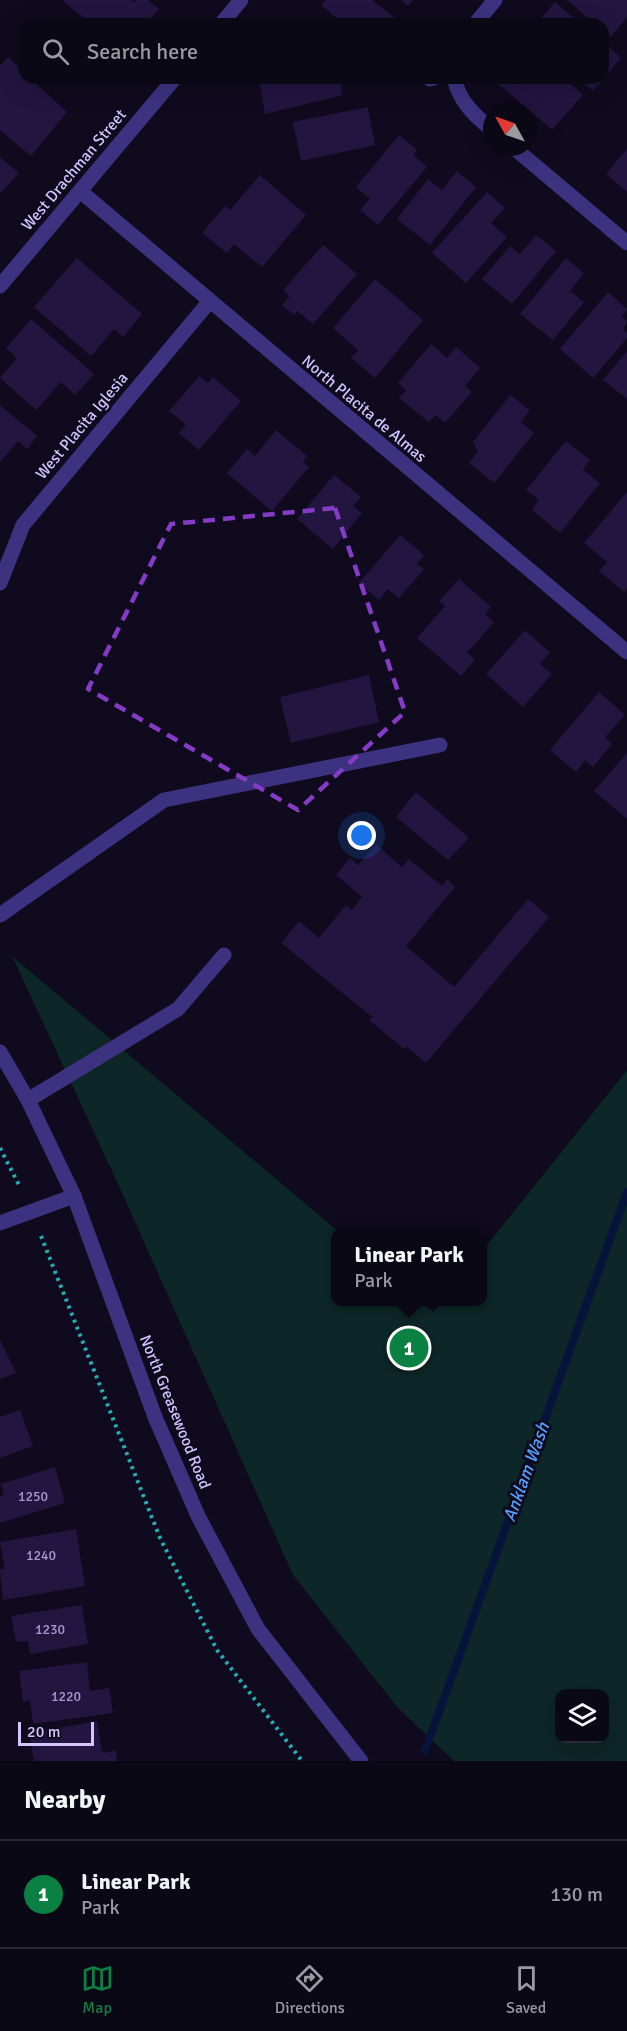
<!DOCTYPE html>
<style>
:root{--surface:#0b0816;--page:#14111f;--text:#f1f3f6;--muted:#9a9aa1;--line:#2b2935;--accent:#0b8043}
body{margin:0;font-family:Signika,sans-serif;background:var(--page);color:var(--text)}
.controls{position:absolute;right:18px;bottom:18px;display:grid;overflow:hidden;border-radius:12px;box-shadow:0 6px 24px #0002}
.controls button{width:54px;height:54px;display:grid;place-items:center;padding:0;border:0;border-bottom:2px solid var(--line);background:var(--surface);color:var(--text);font:30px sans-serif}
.compass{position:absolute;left:483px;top:102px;width:54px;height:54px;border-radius:50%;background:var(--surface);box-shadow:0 6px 24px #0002;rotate:310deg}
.scale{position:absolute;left:18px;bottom:15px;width:76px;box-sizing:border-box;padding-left:6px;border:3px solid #d2c6ff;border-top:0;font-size:16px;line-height:21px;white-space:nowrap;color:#d2c6ff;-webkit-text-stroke:4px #0f0a1d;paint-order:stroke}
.you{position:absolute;left:362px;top:836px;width:21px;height:21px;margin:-15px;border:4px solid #fff;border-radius:50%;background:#1a73e8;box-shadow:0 0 0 9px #1a73e833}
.badge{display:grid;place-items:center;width:39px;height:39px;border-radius:50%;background:var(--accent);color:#fff;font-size:20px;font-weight:700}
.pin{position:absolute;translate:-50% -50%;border:3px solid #fff;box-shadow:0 2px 6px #0006}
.popup{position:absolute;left:331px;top:1228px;width:156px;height:78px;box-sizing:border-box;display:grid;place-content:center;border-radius:12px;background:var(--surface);filter:drop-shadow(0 2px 4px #0005);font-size:20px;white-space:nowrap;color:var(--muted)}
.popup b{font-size:22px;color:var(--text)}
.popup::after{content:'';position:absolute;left:50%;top:100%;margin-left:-12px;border:12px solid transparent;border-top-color:var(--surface)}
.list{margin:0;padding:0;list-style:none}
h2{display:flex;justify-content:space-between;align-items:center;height:78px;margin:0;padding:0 24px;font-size:26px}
h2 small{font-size:20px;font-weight:400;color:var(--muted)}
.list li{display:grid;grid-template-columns:39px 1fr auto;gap:18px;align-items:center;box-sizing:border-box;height:108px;padding:0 24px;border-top:2px solid var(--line)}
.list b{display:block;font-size:22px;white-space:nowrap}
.list p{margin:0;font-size:20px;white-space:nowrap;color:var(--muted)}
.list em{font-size:20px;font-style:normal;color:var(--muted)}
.icon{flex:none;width:33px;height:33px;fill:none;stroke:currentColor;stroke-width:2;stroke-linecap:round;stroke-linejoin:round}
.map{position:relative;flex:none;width:627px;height:1761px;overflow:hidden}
.search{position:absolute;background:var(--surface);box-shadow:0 6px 24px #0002;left:18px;right:18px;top:18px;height:66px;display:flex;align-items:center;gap:15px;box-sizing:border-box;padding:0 21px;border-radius:18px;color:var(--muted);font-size:22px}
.sheet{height:186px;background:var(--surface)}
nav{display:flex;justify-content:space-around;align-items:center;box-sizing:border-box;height:84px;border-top:2px solid var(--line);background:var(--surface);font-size:16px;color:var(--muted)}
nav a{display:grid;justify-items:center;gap:3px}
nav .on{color:var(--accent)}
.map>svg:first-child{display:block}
</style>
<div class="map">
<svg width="627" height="1761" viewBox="0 0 627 1761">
<rect width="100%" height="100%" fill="#0f0a1d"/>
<path fill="#0d2627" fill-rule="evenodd" d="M 12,956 L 339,1232 L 336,1232 L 336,1302 L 420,1302 L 433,1312 L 442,1302 L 482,1302 L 483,1250 L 627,1070 L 627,1761 L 454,1761 L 398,1708 L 293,1575 L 119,1186 ZM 560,1694 L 604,1694 L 604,1738 L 560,1738 Z"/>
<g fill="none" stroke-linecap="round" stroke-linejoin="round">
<path stroke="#06143b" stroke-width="8" d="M 425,1751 L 627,1192"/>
</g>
<g fill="#22153f">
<path d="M 62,0 L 131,0 L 134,3 L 136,0 L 148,0 L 159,9 L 146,24 L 91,24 Z"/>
<path d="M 326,0 L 372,0 L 395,18 L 391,24 L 378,24 L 374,21 L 371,24 L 344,24 L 321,5 Z"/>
<path d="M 401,0 L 413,0 L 408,6 Z"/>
<path d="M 567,0 L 627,0 L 627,17 L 611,37 L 603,31 L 603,24 L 595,24 Z"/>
<path d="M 555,2 L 581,24 L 536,24 Z"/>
<path d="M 603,42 L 621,58 L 593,91 L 578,78 L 603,78 Z"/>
<path d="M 8,57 L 24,72 L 24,78 L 30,78 L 67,112 L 31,156 L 0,130 L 0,66 Z"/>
<path d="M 259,78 L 339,78 L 343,95 L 265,114 Z"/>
<path d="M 498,78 L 564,78 L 583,95 L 552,130 L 495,81 Z"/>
<path d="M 368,107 L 375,145 L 301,161 L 293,122 Z"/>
<path d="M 399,135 L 417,150 L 413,155 L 427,167 L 378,225 L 360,210 L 370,199 L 356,187 Z"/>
<path d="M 627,149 L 627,192 L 606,174 Z"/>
<path d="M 0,157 L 19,173 L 0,194 Z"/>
<path d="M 457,171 L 476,187 L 430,245 L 397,219 L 428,179 L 442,190 Z"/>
<path d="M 260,175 L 306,215 L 262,267 L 234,244 L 227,253 L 202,233 L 225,206 L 230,210 Z"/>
<path d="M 487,192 L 505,208 L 491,223 L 507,237 L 466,283 L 432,253 Z"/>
<path d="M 536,235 L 556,251 L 512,304 L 482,279 L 510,246 L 520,254 Z"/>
<path d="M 323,245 L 357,274 L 313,324 L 297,311 L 294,315 L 282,305 L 290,296 L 283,290 Z"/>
<path d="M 77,258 L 142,314 L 123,337 L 114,329 L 91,356 L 34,307 Z"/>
<path d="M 566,258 L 584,273 L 570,291 L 584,302 L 553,340 L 520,314 Z"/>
<path d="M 375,279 L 423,320 L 375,378 L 351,358 L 358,350 L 333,328 Z"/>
<path d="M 608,292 L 627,309 L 622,317 L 627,321 L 623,329 L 627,333 L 627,338 L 593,378 L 560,349 Z"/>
<path d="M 31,319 L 94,374 L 75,395 L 61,382 L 36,410 L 0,378 L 17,358 L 6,348 Z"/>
<path d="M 431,344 L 447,358 L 456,347 L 480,368 L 465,386 L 472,392 L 445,423 L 435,415 L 429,422 L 399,398 L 406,390 L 398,383 Z"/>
<path d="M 627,351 L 627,399 L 603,380 Z"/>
<path d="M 199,376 L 208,383 L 213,377 L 241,401 L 199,450 L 179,433 L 186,424 L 169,411 Z"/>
<path d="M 510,395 L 530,410 L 521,422 L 534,433 L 494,483 L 469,463 L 478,451 L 473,442 Z"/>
<path d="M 0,405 L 37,436 L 27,449 L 18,441 L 0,462 Z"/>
<path d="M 276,430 L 307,456 L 303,462 L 309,467 L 272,511 L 227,473 L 247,449 L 255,456 Z"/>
<path d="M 566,441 L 590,460 L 583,470 L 600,483 L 560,533 L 532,510 L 539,500 L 526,490 Z"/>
<path d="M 334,475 L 361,497 L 353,506 L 362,513 L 333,549 L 297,519 Z"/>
<path d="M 627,492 L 627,588 L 624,592 L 599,571 L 607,562 L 584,543 Z"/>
<path d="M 400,535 L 424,555 L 417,564 L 424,569 L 399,598 L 388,589 L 379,600 L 359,583 Z"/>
<path d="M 459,579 L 491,607 L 485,614 L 494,622 L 467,653 L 475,659 L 461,676 L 417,638 L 445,606 L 439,601 Z"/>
<path d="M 525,630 L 550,653 L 540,664 L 552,674 L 523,707 L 486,674 Z"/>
<path d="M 369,675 L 379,722 L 291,743 L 280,697 Z"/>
<path d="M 599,692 L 625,715 L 605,737 L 612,744 L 593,767 L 585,760 L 576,772 L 550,750 Z"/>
<path d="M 627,753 L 627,819 L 594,791 Z"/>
<path d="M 416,792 L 469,838 L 448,860 L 396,817 Z"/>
<path d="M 376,844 L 402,867 L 409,859 L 442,886 L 447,879 L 455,887 L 406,946 L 454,987 L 528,899 L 549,917 L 426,1063 L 407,1047 L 404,1049 L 369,1020 L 372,1017 L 281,943 L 299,921 L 319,938 L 346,905 L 352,910 L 362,897 L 336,875 L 350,858 L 358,865 Z"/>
<path d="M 0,1340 L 16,1373 L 0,1379 Z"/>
<path d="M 20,1410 L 33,1446 L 0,1458 L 0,1417 Z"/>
<path d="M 55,1467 L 65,1503 L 0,1523 L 0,1496 L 4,1495 L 1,1484 Z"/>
<path d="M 76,1529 L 85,1586 L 3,1600 L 0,1569 L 5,1569 L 0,1542 Z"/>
<path d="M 82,1605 L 88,1644 L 30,1654 L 28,1641 L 16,1642 L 11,1616 Z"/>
<path d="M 87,1662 L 90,1691 L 109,1688 L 113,1713 L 33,1724 L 30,1700 L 23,1702 L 19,1671 Z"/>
<path d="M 97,1721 L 102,1753 L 116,1750 L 117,1761 L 34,1761 L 29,1733 Z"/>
</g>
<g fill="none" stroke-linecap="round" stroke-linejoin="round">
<g stroke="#25aeb4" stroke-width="4" stroke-dasharray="3 4.5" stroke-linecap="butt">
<path d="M 0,1148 L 20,1187"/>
<path d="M 41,1236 L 160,1538 L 217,1650 L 302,1761"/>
</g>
<g stroke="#3d327f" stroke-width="15">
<path d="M 221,24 L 241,0"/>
<path d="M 475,24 L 495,0"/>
<path d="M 454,78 C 459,101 474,115 492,130"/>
<path d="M 430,79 L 434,78"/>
<path d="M 513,147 L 627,243"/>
<path d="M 80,191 L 627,652"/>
<path d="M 0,286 L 175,78"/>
<path d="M 0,583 L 23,525 L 209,302"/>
<path d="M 0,915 L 164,800 L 440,745"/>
<path d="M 0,1052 L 28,1100 L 74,1196 L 155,1417 L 198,1516 L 258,1629 L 361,1761"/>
<path d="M 28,1100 L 178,1009 L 224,955"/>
<path d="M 0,1223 L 74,1196"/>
</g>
</g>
<path fill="none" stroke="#843bc5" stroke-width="4.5" stroke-dasharray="12 8" stroke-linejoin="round" d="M 335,508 L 405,712 L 298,810 L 88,689 L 171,524 Z"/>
<g text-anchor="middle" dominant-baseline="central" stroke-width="6" stroke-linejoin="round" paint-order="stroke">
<g font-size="14" fill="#a69acf">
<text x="33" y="1496">1250</text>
<text x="41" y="1555">1240</text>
<text x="50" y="1629">1230</text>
<text x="66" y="1696">1220</text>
</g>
<g font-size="16" fill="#d2c6ff" stroke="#0f0a1d">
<text transform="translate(74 170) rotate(-50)">West Drachman Street</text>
<text transform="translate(364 409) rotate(40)">North Placita de Almas</text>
<text transform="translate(82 426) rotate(-50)">West Placita Iglesia</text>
<text transform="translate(175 1412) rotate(68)">North Greasewood Road</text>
</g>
<g font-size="18" font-style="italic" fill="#549fff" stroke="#0f0a1d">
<text transform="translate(526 1472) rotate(-70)">Anklam Wash</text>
</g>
</g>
</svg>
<div class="controls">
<button><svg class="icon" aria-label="layers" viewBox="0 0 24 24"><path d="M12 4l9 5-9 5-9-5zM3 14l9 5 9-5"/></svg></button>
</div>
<svg class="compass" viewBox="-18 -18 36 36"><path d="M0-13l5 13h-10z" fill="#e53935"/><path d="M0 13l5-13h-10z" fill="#9a9aa1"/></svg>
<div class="scale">20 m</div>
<div class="you"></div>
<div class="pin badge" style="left:409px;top:1348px">1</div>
<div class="popup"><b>Linear Park</b>Park</div>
<div class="search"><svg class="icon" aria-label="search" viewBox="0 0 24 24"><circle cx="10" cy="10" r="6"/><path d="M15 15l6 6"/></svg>Search here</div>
</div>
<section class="sheet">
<h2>Nearby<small></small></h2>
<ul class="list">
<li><span class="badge">1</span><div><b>Linear Park</b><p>Park</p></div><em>130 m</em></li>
</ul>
</section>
<nav>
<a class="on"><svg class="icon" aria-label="map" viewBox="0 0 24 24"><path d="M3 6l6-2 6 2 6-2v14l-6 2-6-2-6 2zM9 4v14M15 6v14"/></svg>Map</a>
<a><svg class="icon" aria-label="directions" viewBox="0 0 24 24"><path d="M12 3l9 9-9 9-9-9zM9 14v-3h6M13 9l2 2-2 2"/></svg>Directions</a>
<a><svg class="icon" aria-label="saved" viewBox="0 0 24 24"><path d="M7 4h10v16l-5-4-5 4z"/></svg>Saved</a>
</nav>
